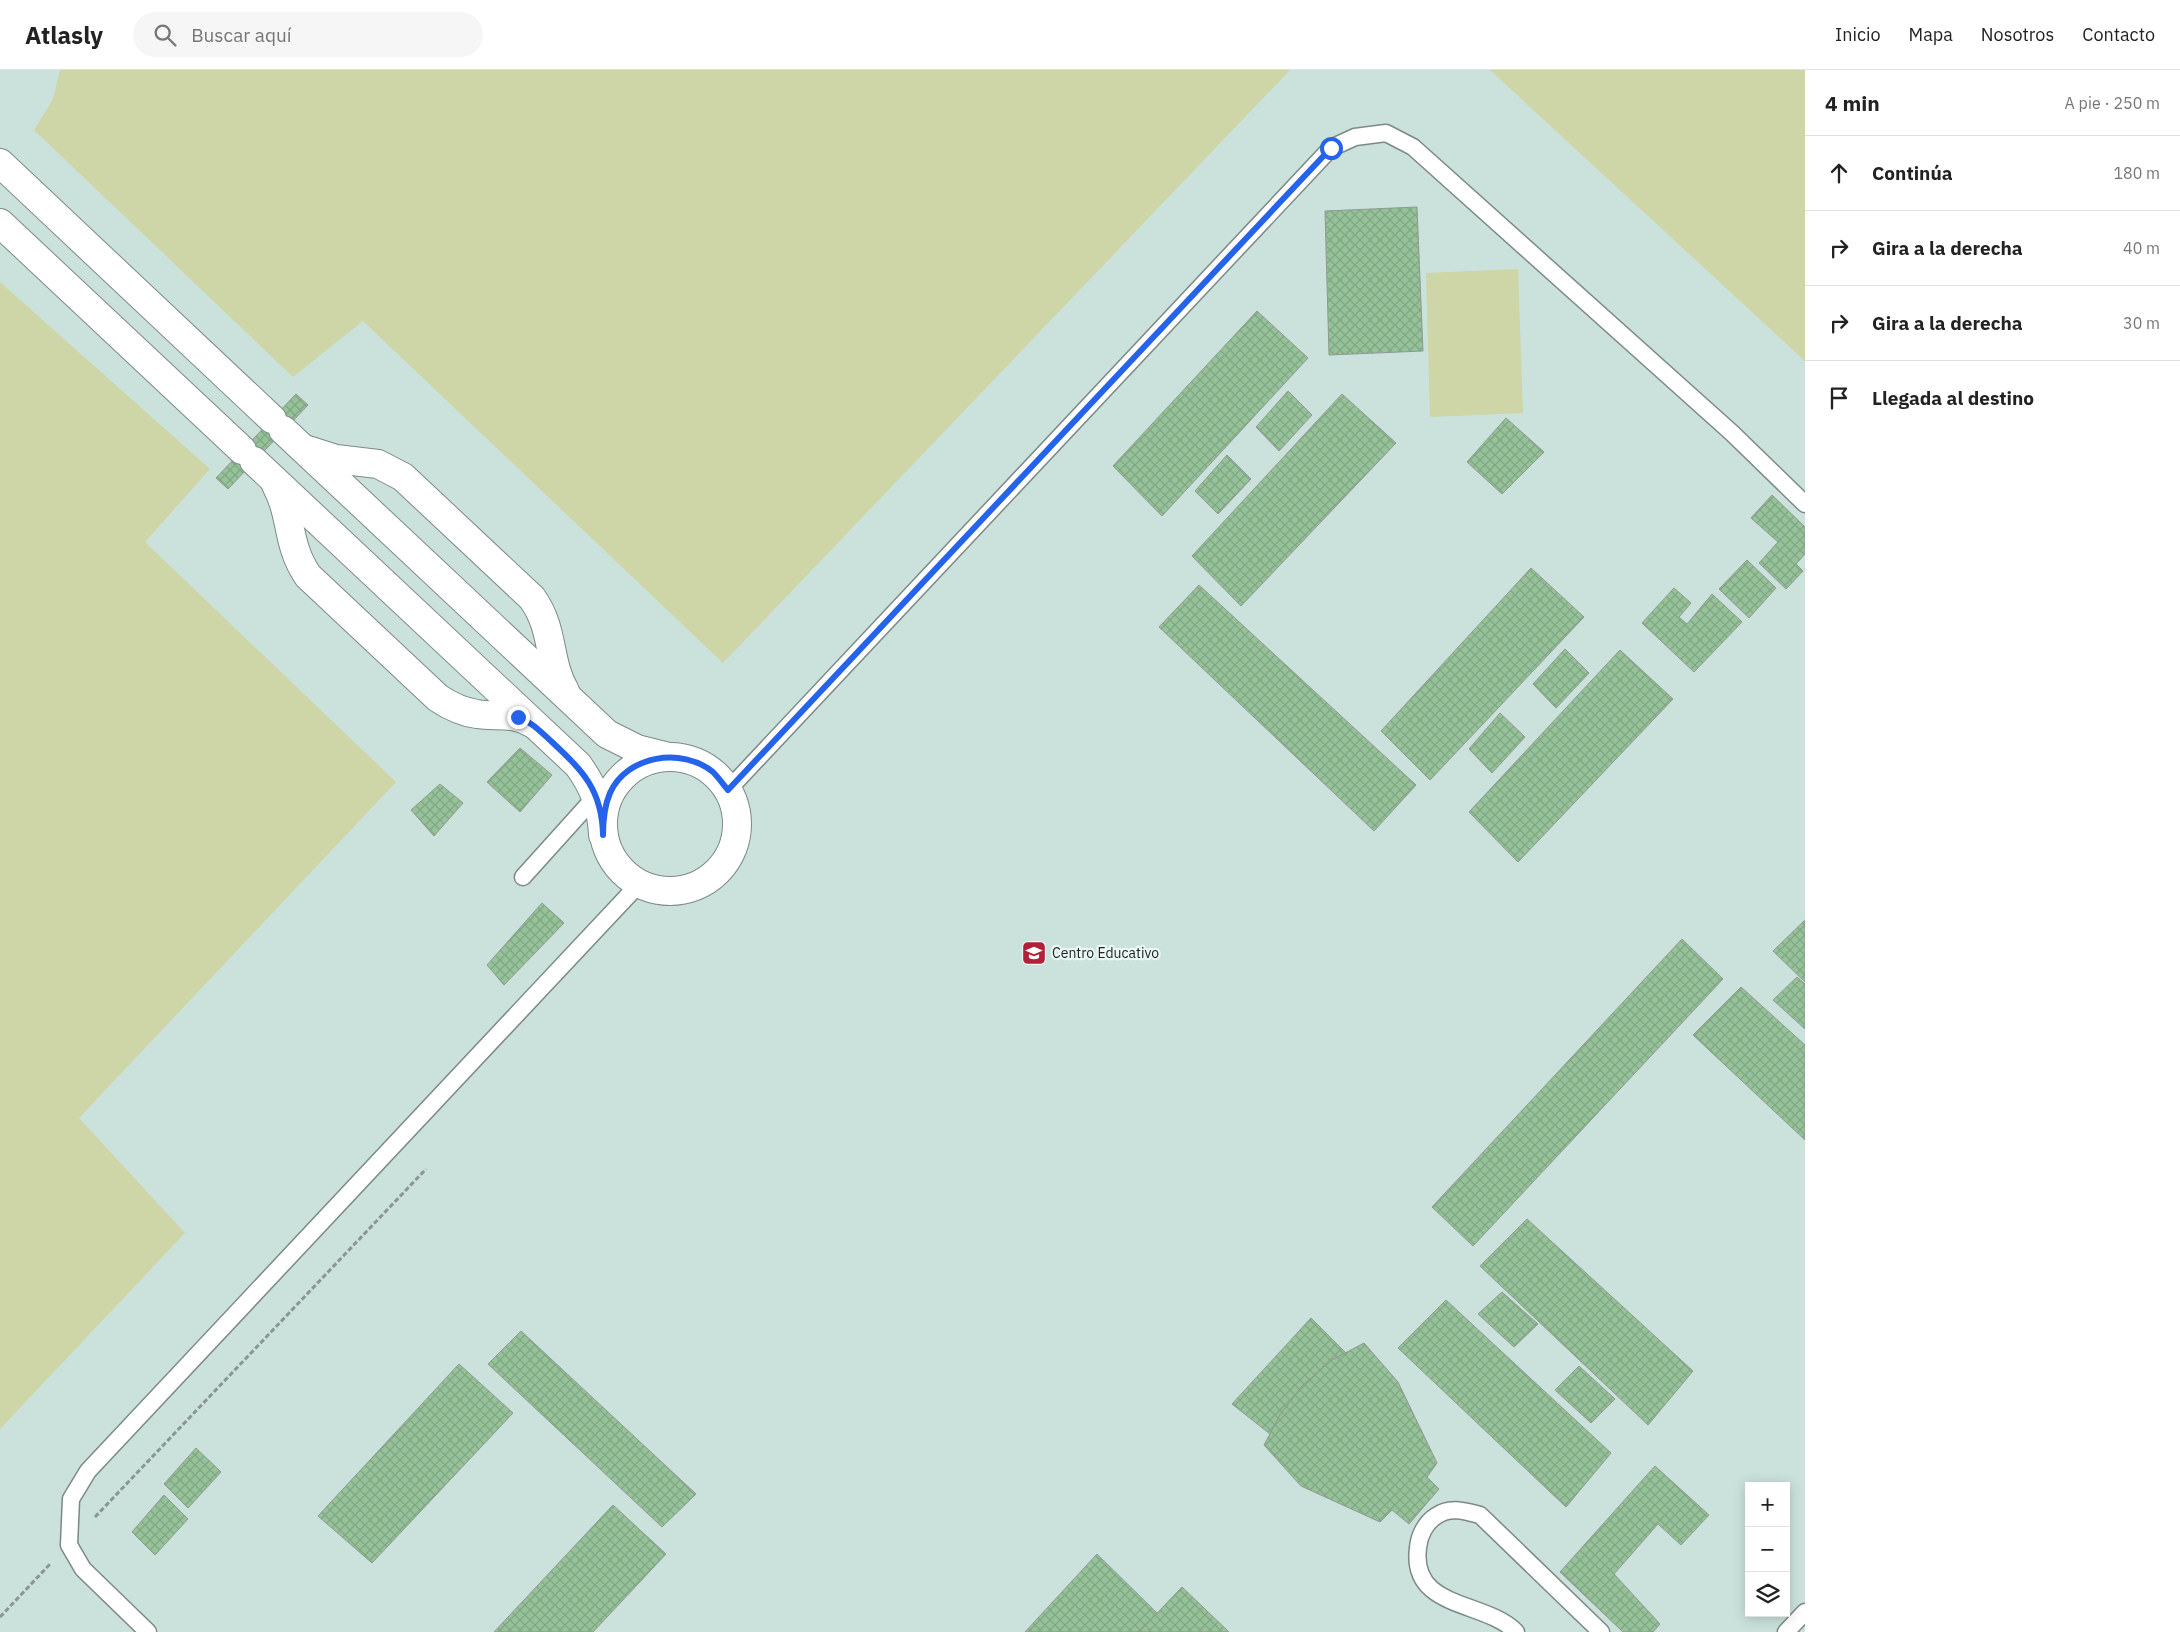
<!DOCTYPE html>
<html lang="es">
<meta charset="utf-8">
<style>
:root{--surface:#fff;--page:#f6f6f6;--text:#222;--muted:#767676;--line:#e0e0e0}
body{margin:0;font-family:"IBM Plex Sans",sans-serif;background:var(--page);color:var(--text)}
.controls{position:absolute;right:15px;bottom:15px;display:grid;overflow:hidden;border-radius:0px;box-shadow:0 2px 12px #0003}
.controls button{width:45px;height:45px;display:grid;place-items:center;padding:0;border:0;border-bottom:1px solid var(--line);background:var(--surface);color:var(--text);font:25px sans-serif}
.stop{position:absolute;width:15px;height:15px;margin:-11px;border:4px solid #2563eb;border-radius:50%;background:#fff}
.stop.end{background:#2563eb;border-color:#fff;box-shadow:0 1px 5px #0008}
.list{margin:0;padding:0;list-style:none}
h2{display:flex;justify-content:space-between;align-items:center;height:65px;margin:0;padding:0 20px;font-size:21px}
h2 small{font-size:16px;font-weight:400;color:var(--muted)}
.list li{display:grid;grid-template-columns:32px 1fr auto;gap:15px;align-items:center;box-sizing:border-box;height:75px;padding:0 20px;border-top:1px solid var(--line)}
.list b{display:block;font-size:19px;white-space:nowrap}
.list em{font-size:16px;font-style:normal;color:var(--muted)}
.icon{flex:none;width:28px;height:28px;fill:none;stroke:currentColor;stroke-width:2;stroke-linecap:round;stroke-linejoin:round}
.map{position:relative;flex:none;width:1805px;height:1562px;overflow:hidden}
header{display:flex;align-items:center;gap:30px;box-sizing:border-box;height:70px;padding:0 25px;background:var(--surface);border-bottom:1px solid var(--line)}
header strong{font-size:24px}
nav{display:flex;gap:28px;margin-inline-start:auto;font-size:18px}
.search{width:350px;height:45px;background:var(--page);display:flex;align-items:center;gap:12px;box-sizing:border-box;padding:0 18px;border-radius:28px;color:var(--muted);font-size:19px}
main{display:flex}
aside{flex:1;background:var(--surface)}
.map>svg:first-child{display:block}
</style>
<header>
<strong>Atlasly</strong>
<div class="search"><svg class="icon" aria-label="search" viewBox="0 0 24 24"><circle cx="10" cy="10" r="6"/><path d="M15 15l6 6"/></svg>Buscar aquí</div>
<nav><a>Inicio</a><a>Mapa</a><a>Nosotros</a><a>Contacto</a></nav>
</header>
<main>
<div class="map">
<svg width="1805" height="1562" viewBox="0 0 1805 1562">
<defs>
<pattern id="building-cross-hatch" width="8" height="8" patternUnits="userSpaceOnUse" patternTransform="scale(1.25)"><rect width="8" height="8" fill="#95c299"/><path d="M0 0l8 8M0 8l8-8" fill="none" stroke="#80a684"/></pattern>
</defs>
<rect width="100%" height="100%" fill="#ddebe7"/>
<path fill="#cbe2dc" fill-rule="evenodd" d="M 0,0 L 1805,0 L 1805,1562 L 0,1562 ZM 1749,1416 L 1786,1416 L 1786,1543 L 1749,1543 Z"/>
<g fill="#ced5a7">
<path d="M 60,0 L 1290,0 L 723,593 L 363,251 L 293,307 L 34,60 L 53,29 Z"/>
<path d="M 1490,0 L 1805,0 L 1805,291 Z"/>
<path d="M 1518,199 L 1523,343 L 1430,347 L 1426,203 Z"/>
<path d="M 0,212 L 210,399 L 145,472 L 396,712 L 79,1048 L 185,1163 L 0,1359 Z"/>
</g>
<g fill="url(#building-cross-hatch)" stroke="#909991">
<path d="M 1417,137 L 1423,281 L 1329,285 L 1325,141 Z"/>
<path d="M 1257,241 L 1308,288 L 1162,446 L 1113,396 Z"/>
<path d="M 1288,321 L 1312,345 L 1279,381 L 1256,357 Z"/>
<path d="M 296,324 L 308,335 L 228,419 L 216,408 Z"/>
<path d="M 1342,324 L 1396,373 L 1241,536 L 1192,486 Z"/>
<path d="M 1506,348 L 1544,382 L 1502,424 L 1467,392 Z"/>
<path d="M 1227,385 L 1251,409 L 1218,444 L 1195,421 Z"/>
<path d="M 1772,425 L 1805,457 L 1805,484 L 1796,494 L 1803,501 L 1786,519 L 1759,493 L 1778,472 L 1751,448 Z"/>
<path d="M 1747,490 L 1776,518 L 1749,548 L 1719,519 Z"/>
<path d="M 1531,498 L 1584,547 L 1430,710 L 1381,661 Z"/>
<path d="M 1199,515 L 1416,715 L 1374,761 L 1159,557 Z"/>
<path d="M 1674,518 L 1691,533 L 1679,547 L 1687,554 L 1712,524 L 1742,552 L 1694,602 L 1642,553 Z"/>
<path d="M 1565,579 L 1589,603 L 1556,638 L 1533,614 Z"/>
<path d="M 1620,580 L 1673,629 L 1518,792 L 1469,742 Z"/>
<path d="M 1500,643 L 1525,667 L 1492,703 L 1469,679 Z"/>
<path d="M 520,678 L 552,705 L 520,742 L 487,712 Z"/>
<path d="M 440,714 L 463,733 L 434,766 L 411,740 Z"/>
<path d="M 542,833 L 564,853 L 504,915 L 487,895 Z"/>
<path d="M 1805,850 L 1805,912 L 1773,881 Z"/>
<path d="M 1682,869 L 1723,909 L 1473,1176 L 1432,1137 Z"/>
<path d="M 1797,907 L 1805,914 L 1805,959 L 1773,930 Z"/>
<path d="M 1741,917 L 1805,975 L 1805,1070 L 1693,965 Z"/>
<path d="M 1527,1149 L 1693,1301 L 1648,1355 L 1480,1196 Z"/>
<path d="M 1502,1222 L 1538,1254 L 1514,1277 L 1478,1244 Z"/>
<path d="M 1446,1230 L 1611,1383 L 1566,1437 L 1398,1278 Z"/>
<path d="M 1311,1248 L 1346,1283 L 1332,1290 L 1303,1315 L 1280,1345 L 1270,1364 L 1232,1334 Z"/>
<path d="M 521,1261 L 696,1424 L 662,1457 L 488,1294 Z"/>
<path d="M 1364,1273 L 1398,1312 L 1437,1393 L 1427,1407 L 1439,1419 L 1409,1454 L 1392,1440 L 1380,1452 L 1301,1416 L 1264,1375 L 1280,1345 L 1303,1315 L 1332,1290 Z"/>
<path d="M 459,1294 L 513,1343 L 372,1493 L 318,1446 Z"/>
<path d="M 1579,1296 L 1615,1329 L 1591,1353 L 1555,1320 Z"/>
<path d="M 196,1378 L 221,1402 L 188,1438 L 164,1414 Z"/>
<path d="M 1655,1396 L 1709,1445 L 1681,1475 L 1658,1454 L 1614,1504 L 1660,1554 L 1653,1562 L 1623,1562 L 1560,1502 Z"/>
<path d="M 164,1425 L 188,1449 L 155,1485 L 132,1462 Z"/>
<path d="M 613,1435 L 666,1484 L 593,1562 L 494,1562 Z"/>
<path d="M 1097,1484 L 1157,1543 L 1139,1562 L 1025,1562 Z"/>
<path d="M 1182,1517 L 1229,1562 L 1139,1562 Z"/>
</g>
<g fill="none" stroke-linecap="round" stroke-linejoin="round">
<defs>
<g id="service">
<path d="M 728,720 L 1331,78 L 1355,67 L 1386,63 L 1413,77 L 1732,363 L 1805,434"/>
<path d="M 523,807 L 596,726"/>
<path d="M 148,1562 L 83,1499 L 69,1475 L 71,1429 L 88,1401 L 639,814"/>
<path d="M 1516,1562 C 1485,1530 1410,1540 1418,1478 C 1419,1466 1425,1453 1436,1446 C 1450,1436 1465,1441 1480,1445 L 1601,1562"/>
<path d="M 1786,1562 L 1805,1542"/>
</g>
<g id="minor">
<path d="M 0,93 L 272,349"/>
<path d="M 0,153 L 242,380"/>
<path d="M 283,360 L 607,664 L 637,679 L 669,687"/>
<path d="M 308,380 L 336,389 L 378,394 L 403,407 L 532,528 C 555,560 547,590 565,621"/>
<path d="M 254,391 L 578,695 C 594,717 602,738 603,765"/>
<path d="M 276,415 C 293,446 286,474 308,506 L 438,628 C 450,636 462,642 477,644 C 496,647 515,642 531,653"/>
<circle cx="670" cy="754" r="67"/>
</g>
</defs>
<use href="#service" stroke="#7c8986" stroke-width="19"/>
<use href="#minor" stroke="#7c8986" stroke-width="30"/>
<g stroke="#8b9592" stroke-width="3" stroke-dasharray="5 2.5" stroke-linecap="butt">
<path d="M 95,1447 L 426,1099"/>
<path d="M 0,1547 L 51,1493"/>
</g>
<use href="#service" stroke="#fff" stroke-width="16"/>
<use href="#minor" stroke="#fff" stroke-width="28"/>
</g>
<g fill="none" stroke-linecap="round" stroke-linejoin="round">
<path stroke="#2563eb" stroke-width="6" d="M 518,647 C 532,652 541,662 552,672 C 583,701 602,720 603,765 C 603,750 604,737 610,723 C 627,685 682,677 713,702 C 718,707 723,714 728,720 L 1331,78"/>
</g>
<defs>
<symbol id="university-square" viewBox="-11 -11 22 22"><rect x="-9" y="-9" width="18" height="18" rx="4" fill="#b21f37" stroke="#eaf8f5"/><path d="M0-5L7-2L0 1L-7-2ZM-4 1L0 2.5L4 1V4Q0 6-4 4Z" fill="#fff"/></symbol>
</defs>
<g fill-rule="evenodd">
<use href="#university-square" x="1020" y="869" width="28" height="28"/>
</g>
<g text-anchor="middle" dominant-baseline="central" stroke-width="4.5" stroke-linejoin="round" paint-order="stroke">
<g font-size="14" fill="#1d2221" stroke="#eaf8f5" text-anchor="start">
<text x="1052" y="883">Centro Educativo</text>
</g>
</g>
</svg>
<div class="controls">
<button>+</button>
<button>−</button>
<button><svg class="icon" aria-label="layers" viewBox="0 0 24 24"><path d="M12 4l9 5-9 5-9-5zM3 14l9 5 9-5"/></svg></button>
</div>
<div class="stop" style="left:1331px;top:78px"></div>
<div class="stop end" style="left:518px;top:647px"></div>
</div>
<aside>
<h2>4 min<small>A pie · 250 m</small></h2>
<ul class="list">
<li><svg class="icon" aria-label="ahead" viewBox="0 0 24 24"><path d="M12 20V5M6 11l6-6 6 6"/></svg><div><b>Continúa</b></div><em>180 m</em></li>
<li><svg class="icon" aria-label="right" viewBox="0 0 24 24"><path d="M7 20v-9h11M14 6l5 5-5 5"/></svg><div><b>Gira a la derecha</b></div><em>40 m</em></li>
<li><svg class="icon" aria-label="right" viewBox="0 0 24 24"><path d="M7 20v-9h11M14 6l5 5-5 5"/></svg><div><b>Gira a la derecha</b></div><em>30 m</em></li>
<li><svg class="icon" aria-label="arrive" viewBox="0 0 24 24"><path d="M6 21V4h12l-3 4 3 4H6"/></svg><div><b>Llegada al destino</b></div></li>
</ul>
</aside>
</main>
